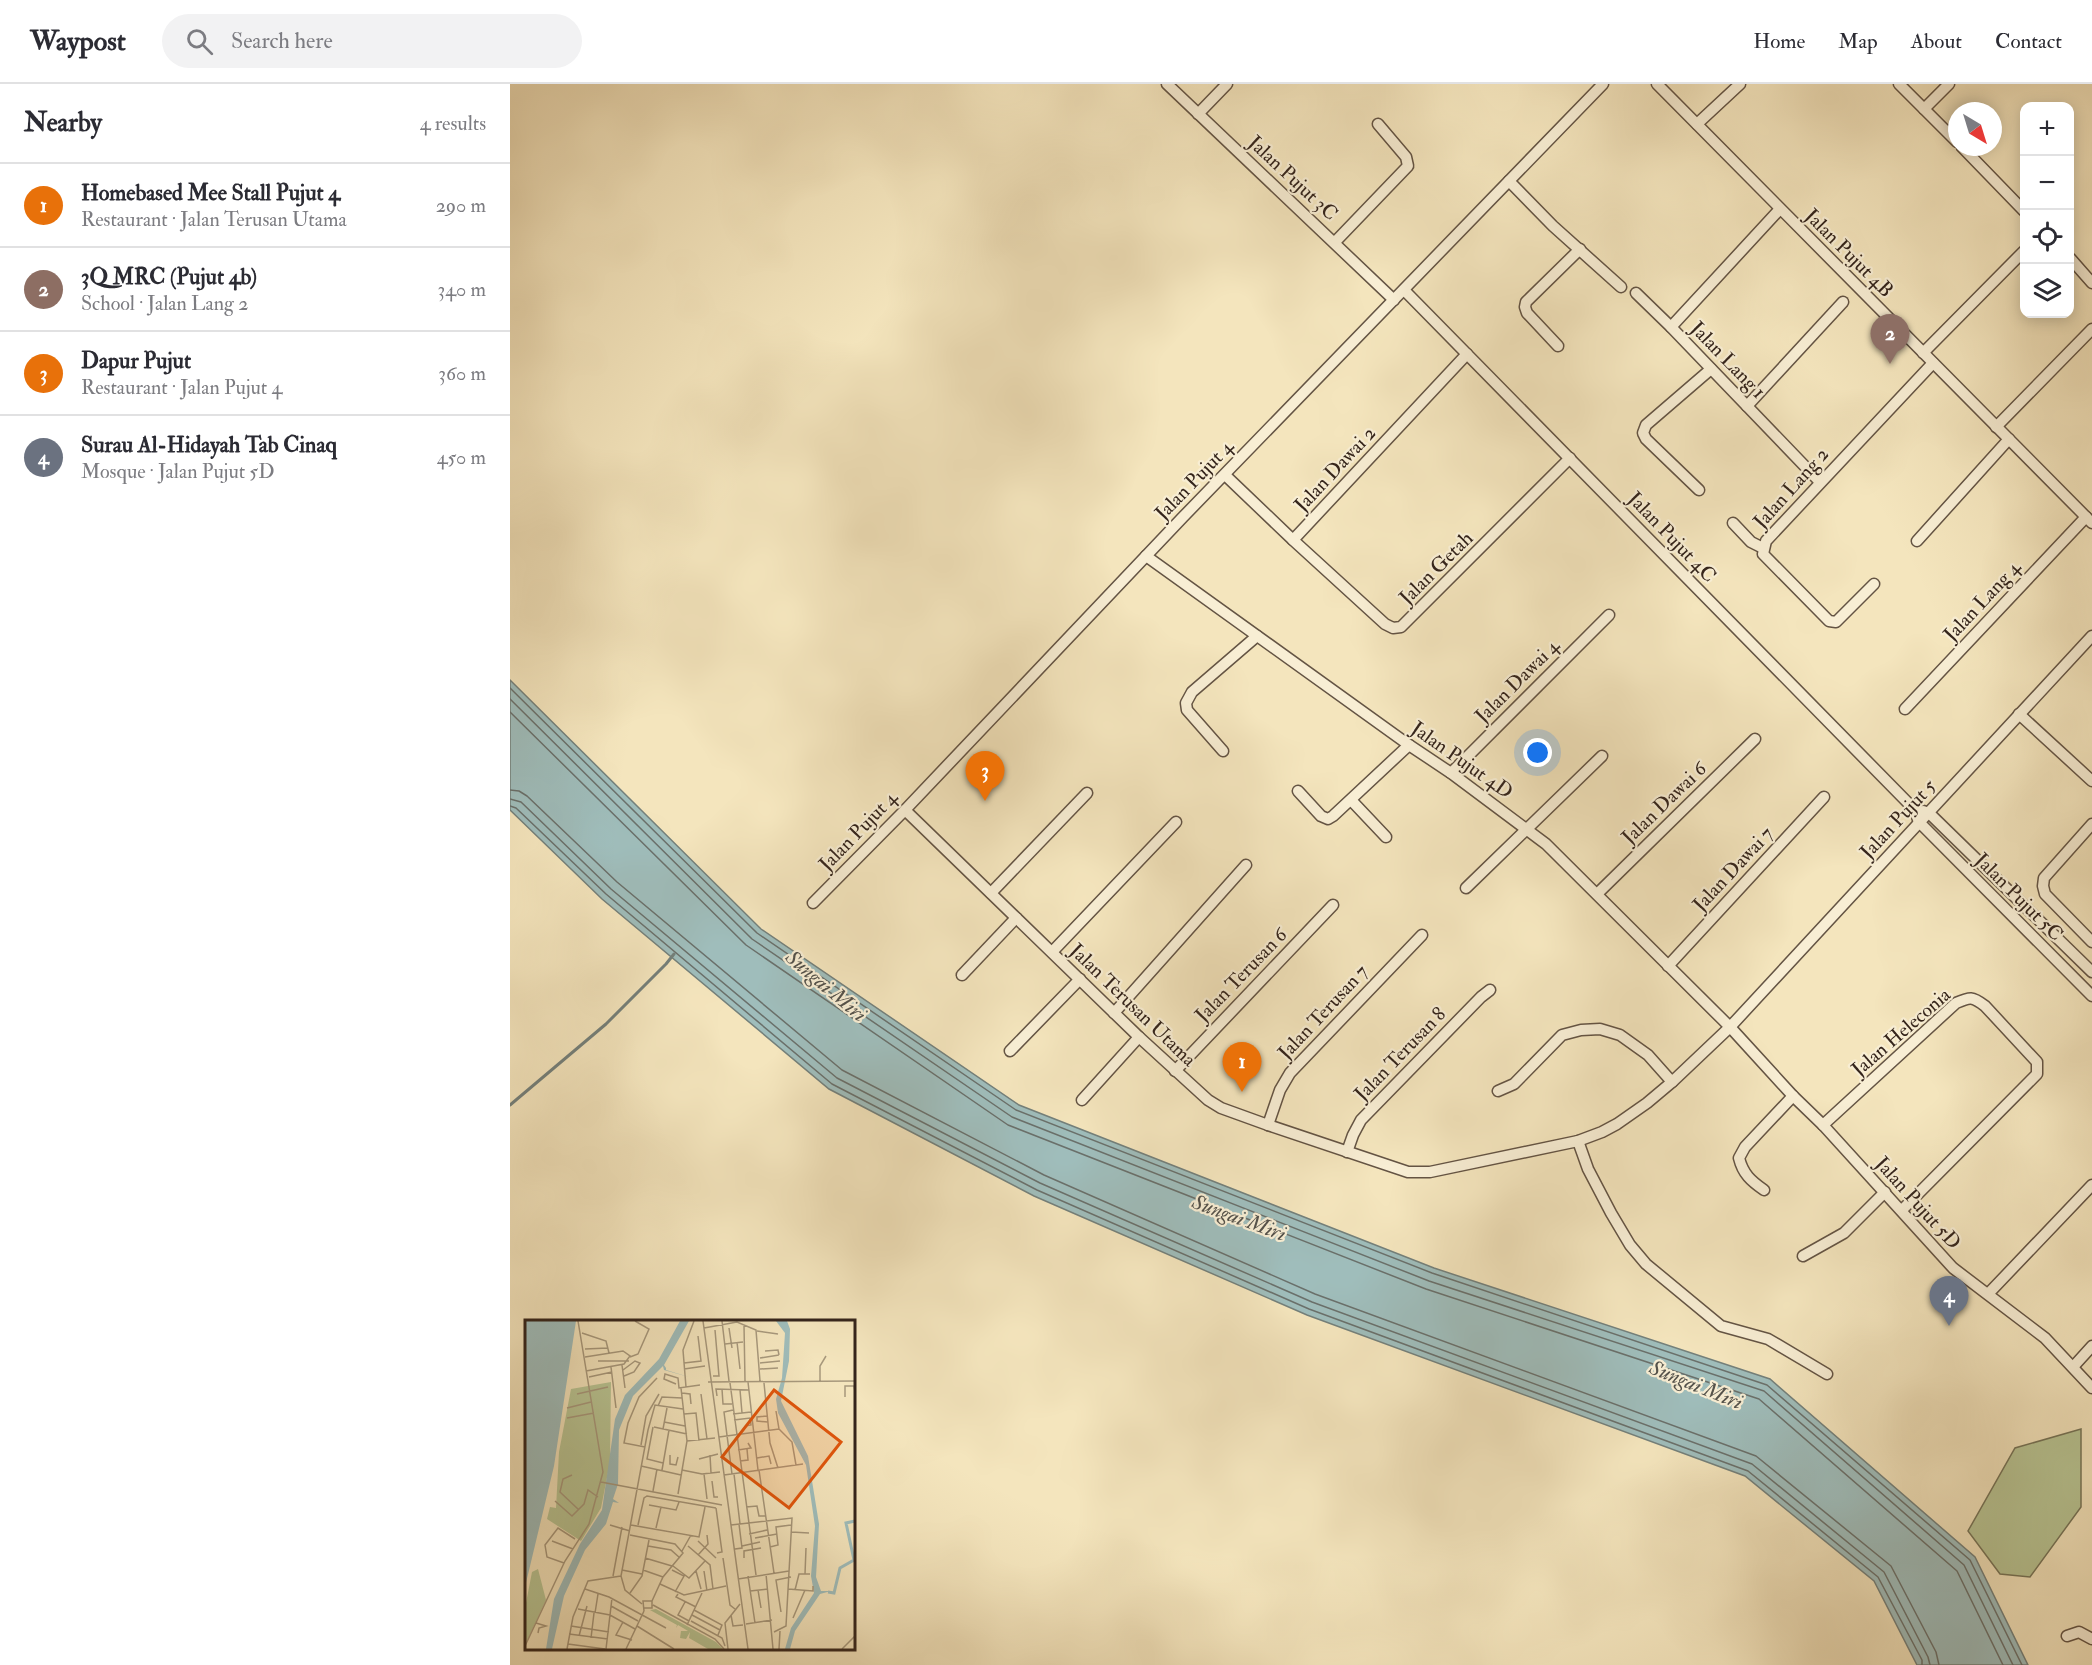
<!DOCTYPE html>
<meta charset="utf-8">
<style>
:root{--surface:#fff;--page:#f2f2f3;--text:#2b2b33;--muted:#7c7c81;--line:#e1e1e2;--accent:#ea580c}
body{margin:0;font-family:"IM FELL Double Pica",serif;background:var(--page);color:var(--text)}
.controls{position:absolute;right:18px;top:18px;display:grid;overflow:hidden;border-radius:12px;box-shadow:0 3px 15px #0003}
.controls button{width:54px;height:54px;display:grid;place-items:center;padding:0;border:0;border-bottom:2px solid var(--line);background:var(--surface);color:var(--text);font:30px sans-serif}
.compass{position:absolute;left:1438px;top:18px;width:54px;height:54px;border-radius:50%;background:var(--surface);box-shadow:0 3px 15px #0003;rotate:142deg}
.you{position:absolute;left:1028px;top:669px;width:21px;height:21px;margin:-15px;border:4px solid #fff;border-radius:50%;background:#1a73e8;box-shadow:0 0 0 9px #1a73e833}
.badge{display:grid;place-items:center;width:39px;height:39px;border-radius:50%;background:var(--accent);color:#fff;font-size:20px;font-weight:700}
.pin{position:absolute;translate:-50% -50px;filter:drop-shadow(0 2px 3px #0008)}
.pin::after{content:'';position:absolute;top:32px;width:21px;height:18px;background:inherit;clip-path:polygon(0 0,100% 0,50% 100%)}
.list{margin:0;padding:0;list-style:none}
h2{display:flex;justify-content:space-between;align-items:center;height:78px;margin:0;padding:0 24px;font-size:26px}
h2 small{font-size:20px;font-weight:400;color:var(--muted)}
.list li{display:grid;grid-template-columns:39px 1fr auto;gap:18px;align-items:center;box-sizing:border-box;height:84px;padding:0 24px;border-top:2px solid var(--line)}
.list b{display:block;font-size:22px;white-space:nowrap}
.list p{margin:0;font-size:20px;white-space:nowrap;color:var(--muted)}
.list em{font-size:20px;font-style:normal;color:var(--muted)}
.icon{flex:none;width:33px;height:33px;fill:none;stroke:currentColor;stroke-width:2;stroke-linecap:round;stroke-linejoin:round}
.map{position:relative;flex:none;width:1582px;height:1581px;overflow:hidden}
header{display:flex;align-items:center;gap:36px;box-sizing:border-box;height:84px;padding:0 30px;background:var(--surface);border-bottom:2px solid var(--line)}
header strong{font-size:28px}
nav{display:flex;gap:33px;margin-inline-start:auto;font-size:21px}
.search{width:420px;height:54px;background:var(--page);display:flex;align-items:center;gap:15px;box-sizing:border-box;padding:0 21px;border-radius:33px;color:var(--muted);font-size:22px}
main{display:flex}
aside{flex:1;background:var(--surface)}
.map>svg:first-child{display:block}
</style>
<header>
<strong>Waypost</strong>
<div class="search"><svg class="icon" aria-label="search" viewBox="0 0 24 24"><circle cx="10" cy="10" r="6"/><path d="M15 15l6 6"/></svg>Search here</div>
<nav><a>Home</a><a>Map</a><a>About</a><a>Contact</a></nav>
</header>
<main>
<aside>
<h2>Nearby<small>4 results</small></h2>
<ul class="list">
<li><span class="badge" style="background:#e8710a">1</span><div><b>Homebased Mee Stall Pujut 4</b><p>Restaurant · Jalan Terusan Utama</p></div><em>290 m</em></li>
<li><span class="badge" style="background:#8d6e63">2</span><div><b>3Q MRC (Pujut 4b)</b><p>School · Jalan Lang 2</p></div><em>340 m</em></li>
<li><span class="badge" style="background:#e8710a">3</span><div><b>Dapur Pujut</b><p>Restaurant · Jalan Pujut 4</p></div><em>360 m</em></li>
<li><span class="badge" style="background:#6b7280">4</span><div><b>Surau Al-Hidayah Tab Cinaq</b><p>Mosque · Jalan Pujut 5D</p></div><em>450 m</em></li>
</ul>
</aside>
<div class="map">
<svg width="1582" height="1581" viewBox="0 0 1582 1581">
<rect width="100%" height="100%" fill="#f4e5bd"/>
<filter id="stains"><feTurbulence type="fractalNoise" baseFrequency=".00333" numOctaves="4"/><feColorMatrix values="0 0 0 0 .2 0 0 0 0 .09 0 0 0 0 .02 0 0 0 .5 -.17"/></filter>
<radialGradient id="worn" r=".72"><stop offset=".6" stop-color="#630" stop-opacity="0"/><stop offset="1" stop-color="#630" stop-opacity=".3"/></radialGradient>
<path fill="#b8c594" stroke="#767458" stroke-width="1.5" d="M 1571,1345 L 1571,1423 L 1520,1493 L 1490,1490 L 1458,1447 L 1505,1364 Z"/>
<path fill="#9fbdbb" stroke="#74807b" stroke-width="1.5" d="M 0,596 L 251,845 L 509,1021 L 924,1184 L 1260,1295 L 1465,1473 L 1518,1581 L 1407,1581 L 1364,1497 L 1235,1392 L 797,1231 L 524,1112 L 319,1005 L 92,815 L 0,726 Z"/>
<g fill="none" stroke-linecap="round" stroke-linejoin="round">
<g stroke="#6a706b" stroke-width="1.5">
<path d="M 0,604 L 247,849 L 506,1026 L 922,1189 L 1257,1301 L 1460,1476 L 1512,1581"/>
<path d="M 0,615 L 242,855 L 502,1033 L 919,1197 L 1254,1307 L 1454,1481 L 1503,1581"/>
<path d="M 0,628 L 236,861 L 498,1041 L 916,1205 L 1249,1315 L 1447,1487 L 1493,1581"/>
<path d="M 0,706 L 9,707 L 17,712 L 107,798 L 332,986 L 534,1091 L 805,1210 L 1246,1372 L 1381,1482 L 1426,1568 L 1429,1581"/>
<path d="M 0,715 L 11,718 L 101,805 L 327,994 L 530,1099 L 802,1218 L 1242,1380 L 1374,1488 L 1418,1573 L 1420,1581"/>
<path d="M 0,722 L 6,724 L 96,810 L 322,1000 L 527,1106 L 799,1225 L 1238,1387 L 1368,1493 L 1412,1576 L 1412,1581"/>
</g>
<path stroke="#74807b" stroke-width="3" d="M 0,1021 L 96,940 L 156,880 L 164,870"/>
<defs>
<g id="minor">
<path d="M 657,0 L 884,216"/>
<path d="M 1147,0 L 1582,439"/>
<path d="M 1389,0 L 1447,58"/>
<path d="M 1414,25 L 1439,0"/>
<path d="M 688,30 L 717,0"/>
<path d="M 1187,40 L 1230,0"/>
<path d="M 1452,63 L 1514,127"/>
<path d="M 999,97 L 1043,142 L 1111,203"/>
<path d="M 1270,125 L 1161,243 L 1310,398"/>
<path d="M 825,158 L 898,82 L 896,73 L 868,40"/>
<path d="M 1560,174 L 1582,199"/>
<path d="M 894,206 L 1404,725 L 1409,738 L 1582,912"/>
<path d="M 1126,209 L 1161,243"/>
<path d="M 1048,262 L 1017,229 L 1015,223 L 1016,218 L 1070,165"/>
<path d="M 1413,269 L 1514,167"/>
<path d="M 1237,322 L 1333,218"/>
<path d="M 1486,343 L 1582,245"/>
<path d="M 715,391 L 783,456 L 957,270"/>
<path d="M 1189,406 L 1136,355 L 1133,349 L 1136,341 L 1201,285"/>
<path d="M 1223,439 L 1241,458 L 1253,464"/>
<path d="M 783,456 L 875,540 L 883,544 L 891,543 L 1060,374"/>
<path d="M 1407,457 L 1499,355"/>
<path d="M 636,472 L 899,661 L 941,689 L 1036,760 L 1220,943 L 1283,1012 L 1313,1041 L 1443,1184 L 1535,1254 L 1582,1304"/>
<path d="M 1364,500 L 1326,538 L 1319,537 L 1253,470 L 1256,457 L 1423,279"/>
<path d="M 1395,625 L 1576,433"/>
<path d="M 1509,630 L 1582,697"/>
<path d="M 713,667 L 677,626 L 676,619 L 682,608 L 747,552"/>
<path d="M 941,689 L 1099,531"/>
<path d="M 788,707 L 811,732 L 818,735 L 823,732 L 899,661"/>
<path d="M 841,716 L 876,753"/>
<path d="M 395,726 L 629,953 L 698,1016 L 711,1024 L 758,1041 L 898,1088 L 920,1088 L 1068,1057 L 1092,1048 L 1107,1040 L 1137,1019 L 1162,998 L 1220,943 L 1582,552"/>
<path d="M 1413,727 L 1419,729 L 1582,888"/>
<path d="M 1582,740 L 1534,794 L 1533,802 L 1535,810 L 1582,858"/>
<path d="M 956,804 L 1092,672"/>
<path d="M 481,809 L 577,709"/>
<path d="M 1087,810 L 1245,655"/>
<path d="M 303,819 L 395,726 L 673,433 L 1093,0"/>
<path d="M 542,868 L 666,738"/>
<path d="M 1158,882 L 1314,713"/>
<path d="M 452,891 L 506,834"/>
<path d="M 604,929 L 736,781"/>
<path d="M 500,967 L 570,895"/>
<path d="M 665,987 L 823,821"/>
<path d="M 988,1007 L 1004,1000 L 1052,951 L 1071,946 L 1090,945 L 1110,951 L 1138,971 L 1162,998"/>
<path d="M 572,1016 L 629,953"/>
<path d="M 758,1041 L 770,1006 L 780,989 L 912,851"/>
<path d="M 1313,1041 L 1446,919 C 1460,913 1462,912 1475,922 L 1527,978 L 1527,990 L 1392,1126"/>
<path d="M 1068,1057 L 1078,1085 L 1101,1129 L 1120,1161 L 1136,1180 L 1211,1242 L 1258,1255 L 1317,1290"/>
<path d="M 837,1068 L 843,1051 L 851,1036 L 971,913 L 980,906"/>
<path d="M 1254,1106 C 1241,1097 1233,1090 1229,1074 L 1235,1063 L 1283,1012"/>
<path d="M 1293,1172 L 1334,1149 L 1375,1108"/>
<path d="M 1478,1210 L 1582,1101"/>
<path d="M 1563,1283 L 1582,1262"/>
<path d="M 1557,1552 L 1569,1548 L 1582,1555"/>
</g>
</defs>
<use href="#minor" stroke="#645444" stroke-width="13"/>
<use href="#minor" stroke="#f8eed4" stroke-width="10"/>
</g>
<g text-anchor="middle" dominant-baseline="central" stroke-width="4.5" stroke-linejoin="round" paint-order="stroke">
<g font-size="20" fill="#34241b" stroke="#f8eed4">
<text transform="translate(783 94) rotate(43)">Jalan Pujut 3C</text>
<text transform="translate(1339 169) rotate(45)">Jalan Pujut 4B</text>
<text transform="translate(1218 276) rotate(46)">Jalan Lang 1</text>
<text transform="translate(825 385) rotate(-47)">Jalan Dawai 2</text>
<text transform="translate(684 396) rotate(-46)">Jalan Pujut 4</text>
<text transform="translate(1281 404) rotate(-48)">Jalan Lang 2</text>
<text transform="translate(1162 453) rotate(46)">Jalan Pujut 4C</text>
<text transform="translate(926 484) rotate(-45)">Jalan Getah</text>
<text transform="translate(1472 517) rotate(-47)">Jalan Lang 4</text>
<text transform="translate(1007 597) rotate(-45)">Jalan Dawai 4</text>
<text transform="translate(952 676) rotate(35)">Jalan Pujut 4D</text>
<text transform="translate(1154 719) rotate(-44)">Jalan Dawai 6</text>
<text transform="translate(1388 735) rotate(-47)">Jalan Pujut 5</text>
<text transform="translate(348 747) rotate(-46)">Jalan Pujut 4</text>
<text transform="translate(1223 785) rotate(-47)">Jalan Dawai 7</text>
<text transform="translate(1509 813) rotate(45)">Jalan Pujut 5C</text>
<text transform="translate(731 891) rotate(-46)">Jalan Terusan 6</text>
<text transform="translate(623 921) rotate(44)">Jalan Terusan Utama</text>
<text transform="translate(813 928) rotate(-47)">Jalan Terusan 7</text>
<text transform="translate(1391 948) rotate(-41)">Jalan Heleconia</text>
<text transform="translate(890 970) rotate(-46)">Jalan Terusan 8</text>
<text transform="translate(1408 1119) rotate(48)">Jalan Pujut 5D</text>
</g>
<g font-size="21" font-style="italic" fill="#54524b" stroke="#f8eed4">
<text transform="translate(316 902) rotate(40)">Sungai Miri</text>
<text transform="translate(729 1134) rotate(20)">Sungai Miri</text>
<text transform="translate(1186 1301) rotate(22)">Sungai Miri</text>
</g>
</g>
<g transform="translate(15 1236)">
<rect width="330" height="330" fill="#f4e5bd"/>
<path d="M 86,62 L 85,142 L 76,188 L 56,221 L 22,199 L 25,187 L 31,188 L 34,132 L 46,69 ZM 13,249 L 21,280 L 0,325 L 0,288 L 7,252 ZM 131,289 L 191,322 L 198,329 L 183,329 L 164,318 L 165,312 L 161,319 L 155,318 L 156,311 L 163,311 L 153,305 L 151,308 L 152,305 L 125,290 Z" fill="#b8c594"/>
<path d="M 0,1 L 51,1 L 29,146 L 0,267 ZM 155,1 L 164,1 L 139,45 L 141,48 L 141,50 L 164,57 L 139,50 L 138,46 L 108,76 L 94,110 L 93,164 L 88,179 L 94,183 L 88,182 L 81,204 L 60,230 L 39,276 L 27,329 L 21,329 L 29,279 L 55,224 L 77,190 L 90,99 L 100,75 L 134,39 ZM 221,1 L 262,1 L 265,9 L 264,41 L 256,81 L 283,136 L 294,204 L 291,257 L 296,271 L 306,271 L 295,274 L 270,311 L 265,329 L 260,329 L 266,308 L 289,273 L 286,256 L 290,206 L 281,145 L 253,93 L 251,79 L 257,58 L 260,13 L 251,1 Z" fill="#9fbdbb"/>
<path fill="none" stroke="#9fbdbb" stroke-width="3" d="M 303,272 L 309,273 L 315,248 L 329,240 L 321,203 L 330,201"/>
<path fill="none" stroke="#a7987c" stroke-width="1.5" d="M 178,1 L 223,329M 197,1 L 204,61M 219,5 L 220,61M 179,8 L 212,2 L 231,10 L 235,61M 204,8 L 207,28M 232,11 L 253,14M 57,13 L 81,21 L 84,33M 212,22 L 215,49M 200,24 L 218,22M 60,29 L 83,28M 240,31 L 253,30 L 254,35M 60,37 L 98,31 L 105,36 L 99,44 L 61,51M 105,37 L 113,34 L 124,9 L 110,1M 235,38 L 254,35M 73,41 L 104,41M 159,43 L 176,41 L 173,16M 235,43 L 255,41M 97,45 L 100,68M 86,47 L 91,88M 159,49 L 180,46M 235,49 L 253,48M 98,50 L 110,41 L 115,43 L 109,52 L 99,56M 188,56 L 194,56 L 190,10M 64,57 L 87,52M 295,61 L 295,46 L 301,36M 183,62 L 330,61M 223,62 L 233,150M 205,63 L 231,255M 239,63 L 245,123 L 253,148M 151,64 L 139,59 L 140,54 L 153,58 L 154,68 L 175,65M 161,67 L 158,30 L 169,1M 197,69 L 198,84 L 207,84M 215,70 L 217,93M 157,73 L 165,74 L 166,84M 52,74 L 83,67M 176,74 L 182,119M 192,76 L 191,69 L 224,70M 320,77 L 320,66 L 329,66 L 330,72M 133,86 L 137,77 L 157,78M 42,88 L 66,82M 251,91 L 254,109M 159,94 L 171,93 L 174,121M 208,94 L 226,92M 242,96 L 232,97 L 232,101 L 243,102M 42,98 L 69,93M 209,100 L 225,98 L 226,105 L 220,106M 139,102 L 160,106M 128,107 L 122,139 L 138,143M 129,107 L 162,114M 138,109 L 142,88M 194,117 L 254,109 L 267,122 L 271,145M 162,121 L 190,118M 116,125 L 121,96 L 134,74M 120,127 L 99,123 L 103,103 L 114,77 L 132,58M 213,130 L 226,128 L 223,123M 145,135 L 145,144 L 151,145 L 153,137M 185,135 L 186,153M 232,138 L 244,136 L 246,144M 174,139 L 193,134M 215,141 L 223,140 L 222,129M 116,146 L 156,155M 137,150 L 144,110M 157,150 L 177,154 L 195,152M 234,150 L 249,253M 179,154 L 182,179M 207,154 L 199,92 L 208,90M 209,154 L 215,204M 47,155 L 38,159 L 35,172 L 54,190M 199,155 L 278,144M 187,161 L 189,177 L 193,177M 76,162 L 197,185M 128,171 L 132,149M 153,174 L 162,121 L 156,68M 30,181 L 47,196 L 59,184 L 63,170 L 73,177M 124,185 L 151,190 L 154,182M 221,187 L 232,186 L 234,196 L 240,196M 191,188 L 197,232 L 192,233M 85,205 L 105,211M 106,205 L 174,217 L 180,187M 113,205 L 119,178 L 122,176 L 191,188M 206,205 L 267,198 L 261,306 L 249,312M 131,208 L 136,187M 266,212 L 284,213M 224,214 L 242,210M 105,215 L 150,224 L 158,233 L 138,257 L 127,281M 230,218 L 252,214M 27,221 L 48,229M 173,221 L 191,238M 123,226 L 146,230 L 155,238M 163,226 L 185,245 L 188,269M 217,226 L 235,222M 245,227 L 253,225 L 251,207 L 266,205M 210,229 L 217,228 L 214,204M 157,231 L 166,215M 173,235 L 183,224 L 182,215M 120,238 L 147,246M 198,238 L 205,285 L 210,289M 219,238 L 219,231 L 236,228M 39,243 L 22,237 L 20,225 L 33,208 L 50,219M 148,246 L 164,258 L 180,241M 97,250 L 117,254M 118,250 L 138,257M 147,250 L 159,256 L 150,272M 171,251 L 176,269M 179,251 L 182,271M 241,254 L 248,329M 280,254 L 281,228M 88,256 L 97,207M 223,256 L 230,303M 213,259 L 264,251M 135,264 L 159,275 L 201,266M 60,269 L 84,277 L 141,308M 263,269 L 288,271 L 288,266M 233,270 L 236,288M 270,270 L 274,254 L 285,254M 225,271 L 243,269M 105,273 L 117,256 L 124,220M 153,274 L 151,277 L 171,287M 160,282 L 153,295 L 164,301M 117,284 L 100,270 L 96,256 L 123,110 L 130,85 L 158,89M 128,285 L 190,319 L 199,329M 86,286 L 113,301M 119,288 L 127,288 L 127,281 L 118,281 L 119,291M 53,289 L 85,295 L 110,309M 169,290 L 197,305 L 193,315M 256,292 L 251,260 L 266,257M 70,293 L 73,274M 167,295 L 195,310M 206,295 L 208,306 L 218,305M 268,298 L 280,270M 166,301 L 197,318 L 200,326M 98,302 L 91,315 L 107,320M 11,303 L 21,306 L 14,308 L 13,313M 221,304 L 247,300M 162,305 L 177,273M 46,306 L 84,312M 112,306 L 149,329M 44,314 L 83,319M 54,316 L 62,286M 66,318 L 69,293M 43,324 L 80,329M 0,326 L 40,241 L 64,204 L 78,152 L 53,1M 42,329 L 48,297 L 63,261 L 96,256M 81,329 L 87,278M 101,329 L 119,291M 203,329 L 200,303 L 215,284M 254,329 L 255,311M 317,329 L 330,316"/>
<path fill="#df560d" fill-opacity="0.15" stroke="#df560d" stroke-width="3" d="M 249,70 L 316,122 L 264,188 L 197,137 Z"/>
<rect width="330" height="330" fill="none" stroke="#34241b" stroke-width="3"/>
</g>
<rect width="100%" height="100%" filter="url(#stains)"/>
<rect width="100%" height="100%" fill="url(#worn)"/>
</svg>
<div class="controls">
<button>+</button>
<button>−</button>
<button><svg class="icon" aria-label="locate" viewBox="0 0 24 24"><circle cx="12" cy="12" r="6"/><path d="M12 2v4M12 18v4M2 12h4M18 12h4"/></svg></button>
<button><svg class="icon" aria-label="layers" viewBox="0 0 24 24"><path d="M12 4l9 5-9 5-9-5zM3 14l9 5 9-5"/></svg></button>
</div>
<svg class="compass" viewBox="-18 -18 36 36"><path d="M0-13l5 13h-10z" fill="#e53935"/><path d="M0 13l5-13h-10z" fill="#7c7c81"/></svg>
<div class="you"></div>
<div class="pin badge" style="left:732px;top:1008px;background:#e8710a">1</div>
<div class="pin badge" style="left:1380px;top:280px;background:#8d6e63">2</div>
<div class="pin badge" style="left:475px;top:717px;background:#e8710a">3</div>
<div class="pin badge" style="left:1439px;top:1242px;background:#6b7280">4</div>
</div>
</main>
